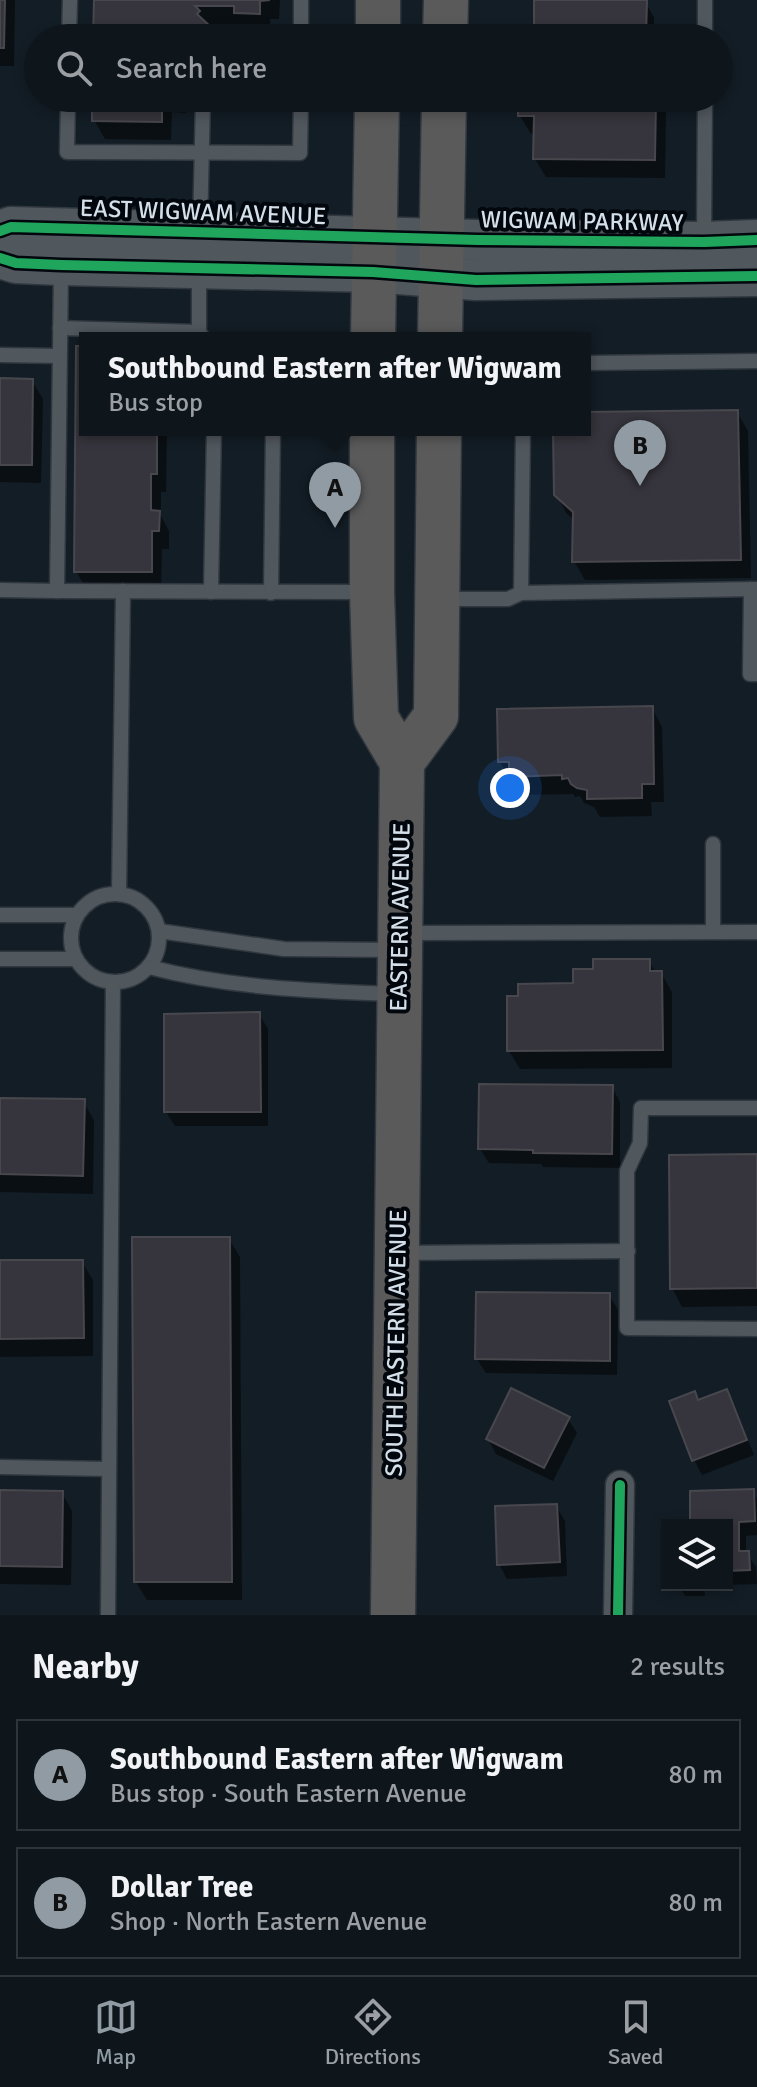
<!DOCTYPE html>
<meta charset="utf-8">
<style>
:root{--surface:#0e161c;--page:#1c2329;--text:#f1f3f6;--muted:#9b9fa3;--line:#2e353b;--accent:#909ba4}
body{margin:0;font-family:Signika,sans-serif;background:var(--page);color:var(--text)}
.controls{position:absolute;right:24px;bottom:24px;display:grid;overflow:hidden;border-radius:0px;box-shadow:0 4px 12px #0003}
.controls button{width:72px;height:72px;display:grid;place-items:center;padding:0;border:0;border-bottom:2px solid var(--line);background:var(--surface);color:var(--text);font:40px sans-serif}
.you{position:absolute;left:510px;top:788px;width:28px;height:28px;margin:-20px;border:6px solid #fff;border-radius:50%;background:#1a73e8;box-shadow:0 0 0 12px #1a73e833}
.badge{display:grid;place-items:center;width:52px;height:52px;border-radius:50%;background:var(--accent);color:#111;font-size:26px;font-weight:700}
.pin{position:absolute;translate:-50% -66px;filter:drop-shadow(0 2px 4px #0008)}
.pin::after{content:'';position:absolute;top:42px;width:28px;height:24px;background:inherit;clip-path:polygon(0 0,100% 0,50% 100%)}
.popup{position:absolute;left:79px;top:332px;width:512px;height:104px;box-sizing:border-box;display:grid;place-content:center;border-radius:0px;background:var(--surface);filter:drop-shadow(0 2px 6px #0005);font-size:26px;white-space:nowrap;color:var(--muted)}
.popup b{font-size:30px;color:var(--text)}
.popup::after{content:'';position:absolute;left:50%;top:100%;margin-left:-16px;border:16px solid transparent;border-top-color:var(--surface)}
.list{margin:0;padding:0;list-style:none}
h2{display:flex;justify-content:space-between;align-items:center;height:104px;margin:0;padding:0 32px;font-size:34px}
h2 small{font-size:26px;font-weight:400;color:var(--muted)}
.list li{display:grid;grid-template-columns:52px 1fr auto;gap:24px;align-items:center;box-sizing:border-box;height:112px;margin:0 16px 16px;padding:0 16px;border:2px solid var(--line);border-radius:0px}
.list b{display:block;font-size:30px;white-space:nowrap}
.list p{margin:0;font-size:26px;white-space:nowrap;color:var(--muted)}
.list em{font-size:26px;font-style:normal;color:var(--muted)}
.icon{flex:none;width:44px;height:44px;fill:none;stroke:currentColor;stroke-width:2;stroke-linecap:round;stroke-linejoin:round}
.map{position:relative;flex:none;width:757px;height:1615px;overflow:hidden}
.search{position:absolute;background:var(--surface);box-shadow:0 4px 12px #0003;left:24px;right:24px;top:24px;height:88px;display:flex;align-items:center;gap:20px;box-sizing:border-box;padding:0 28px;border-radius:44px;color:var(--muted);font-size:30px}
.sheet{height:360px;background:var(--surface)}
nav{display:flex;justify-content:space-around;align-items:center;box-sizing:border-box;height:112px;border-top:2px solid var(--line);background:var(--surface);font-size:22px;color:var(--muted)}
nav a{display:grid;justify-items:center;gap:4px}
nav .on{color:var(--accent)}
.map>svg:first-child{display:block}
</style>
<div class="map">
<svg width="757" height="1615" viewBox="0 0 757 1615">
<rect width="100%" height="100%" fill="#131d25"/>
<g fill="#0007">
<path d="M 0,0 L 15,0 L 14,66 L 0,66 Z"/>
<path d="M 96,0 L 280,0 L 279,19 L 270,19 L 270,32 L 246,31 L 242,24 L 205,24 L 215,38 L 95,38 Z"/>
<path d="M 536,0 L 640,0 L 645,2 L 654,17 L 654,38 L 536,38 Z"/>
<path d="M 94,98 L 186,98 L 186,113 L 172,112 L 171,140 L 105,139 L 94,120 Z"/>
<path d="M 520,98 L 657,98 L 666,113 L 665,178 L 546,177 L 535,159 L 535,134 L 531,134 L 520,116 Z"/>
<path d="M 85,348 L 85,430 L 167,430 L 166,492 L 161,492 L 161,516 L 169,531 L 169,549 L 162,549 L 161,590 L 87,590 L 76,571 Z"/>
<path d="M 0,380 L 32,381 L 43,399 L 41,483 L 0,482 Z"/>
<path d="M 737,412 L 748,431 L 751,578 L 585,580 L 574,561 L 574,520 L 567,514 L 556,494 L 555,430 L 585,430 L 585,414 Z"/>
<path d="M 652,708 L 662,727 L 664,802 L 651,802 L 652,816 L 600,817 L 594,807 L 584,803 L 580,796 L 575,797 L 573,794 L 521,795 L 500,762 Z"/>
<path d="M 649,961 L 656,973 L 661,973 L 672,992 L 672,1068 L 520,1069 L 509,1051 L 575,985 Z"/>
<path d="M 259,1014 L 268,1029 L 268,1126 L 175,1126 L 166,1112 Z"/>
<path d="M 612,1087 L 620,1102 L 620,1168 L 543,1167 L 541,1164 L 489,1163 L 480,1149 Z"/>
<path d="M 0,1100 L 83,1101 L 94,1120 L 93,1194 L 0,1192 Z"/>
<path d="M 757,1157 L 757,1306 L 682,1307 L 672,1288 Z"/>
<path d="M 229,1239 L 240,1257 L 242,1600 L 147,1600 L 136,1582 Z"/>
<path d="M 0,1262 L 82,1262 L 93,1280 L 93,1356 L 0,1357 Z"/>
<path d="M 609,1295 L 618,1310 L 617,1375 L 486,1373 L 477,1359 Z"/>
<path d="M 726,1391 L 734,1405 L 754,1455 L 702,1475 L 694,1460 Z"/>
<path d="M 568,1419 L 577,1433 L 553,1481 L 496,1454 L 488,1439 Z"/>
<path d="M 753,1491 L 757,1499 L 757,1535 L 746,1536 L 746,1553 L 756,1567 L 757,1584 L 727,1585 L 727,1525 L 692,1525 Z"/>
<path d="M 0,1492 L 62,1493 L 72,1511 L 71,1585 L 0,1584 Z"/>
<path d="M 556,1506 L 565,1521 L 567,1576 L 507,1579 L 499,1564 Z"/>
<path d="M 679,1585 L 719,1585 L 704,1585 L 705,1596 L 685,1596 Z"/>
</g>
<g fill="#36343c" stroke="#48474e" stroke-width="2">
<path d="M 0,0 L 5,0 L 4,48 L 0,48 Z"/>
<path d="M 94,0 L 270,0 L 260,1 L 260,14 L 234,13 L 234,6 L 195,6 L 200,11 L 197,14 L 211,27 L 200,38 L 182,38 L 177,33 L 175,35 L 170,30 L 170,38 L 93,38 Z"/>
<path d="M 534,0 L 647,0 L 646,38 L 534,38 Z"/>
<path d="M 92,98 L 162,98 L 162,122 L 92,121 Z"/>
<path d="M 518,98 L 656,98 L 655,160 L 533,159 L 534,116 L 518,116 Z"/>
<path d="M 76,346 L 85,346 L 85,430 L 157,430 L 157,474 L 151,474 L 151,510 L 160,511 L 159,531 L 152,531 L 152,572 L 74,572 Z"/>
<path d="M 0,378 L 33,379 L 32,465 L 0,465 Z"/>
<path d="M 738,410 L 741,560 L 572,562 L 573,512 L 554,495 L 553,430 L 585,430 L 585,412 Z"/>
<path d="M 653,706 L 654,784 L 642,784 L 642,798 L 587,799 L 587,790 L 577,788 L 571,784 L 568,778 L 562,779 L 562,775 L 509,777 L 509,762 L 498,762 L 497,709 Z"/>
<path d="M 593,959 L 650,959 L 650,971 L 662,971 L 663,1050 L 507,1051 L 507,996 L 518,996 L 518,984 L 573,983 L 573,969 L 593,969 Z"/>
<path d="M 260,1012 L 261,1112 L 164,1112 L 164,1014 Z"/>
<path d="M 479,1084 L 613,1085 L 612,1154 L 533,1153 L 533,1150 L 478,1149 Z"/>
<path d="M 0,1098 L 85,1099 L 83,1176 L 0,1174 Z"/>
<path d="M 757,1154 L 757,1288 L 670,1289 L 669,1155 Z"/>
<path d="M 132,1237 L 230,1237 L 232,1582 L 134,1582 Z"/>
<path d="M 0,1260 L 83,1260 L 84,1338 L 0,1339 Z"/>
<path d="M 476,1292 L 610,1293 L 610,1361 L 475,1359 Z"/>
<path d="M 511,1388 L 570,1417 L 544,1468 L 486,1439 Z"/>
<path d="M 727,1389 L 747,1440 L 692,1461 L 669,1401 L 695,1391 L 698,1400 Z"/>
<path d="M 754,1489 L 755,1521 L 739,1522 L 739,1551 L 749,1551 L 750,1570 L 727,1571 L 727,1525 L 690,1525 L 690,1491 Z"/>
<path d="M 0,1490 L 63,1491 L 62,1567 L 0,1566 Z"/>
<path d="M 557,1504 L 560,1562 L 497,1565 L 495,1506 Z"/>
</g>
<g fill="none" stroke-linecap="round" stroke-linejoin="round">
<defs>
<g id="lane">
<path d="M 69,38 L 70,0"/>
<path d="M 301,38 L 301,0"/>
<path d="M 705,38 L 705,0"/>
<path d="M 68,98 L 67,152 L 300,153 L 301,98"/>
<path d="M 200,230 L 203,98"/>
<path d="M 704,238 L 705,98"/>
<path d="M 199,272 L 199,332 L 203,338"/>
<path d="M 60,328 L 199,332"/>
<path d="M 0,355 L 59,356"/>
<path d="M 585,363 L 757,361"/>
<path d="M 751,589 L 750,674 L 757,674"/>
<path d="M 0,590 L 57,591 L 61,269"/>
<path d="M 57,591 L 368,592"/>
<path d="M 211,592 L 214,430"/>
<path d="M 271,593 L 273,430"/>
<path d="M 521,593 L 523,430"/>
<path d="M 443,599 L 508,599 L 521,593 L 757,589"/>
<path d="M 713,844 L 713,932"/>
<circle cx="115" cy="938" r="44"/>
<path d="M 119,894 L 123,591"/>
<path d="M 0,915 L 77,915"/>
<path d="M 159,931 L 284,949 L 395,950"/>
<path d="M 405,933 L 757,932"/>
<path d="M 0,959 L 76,959"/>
<path d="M 149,967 C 229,988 311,991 394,994"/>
<path d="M 757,1108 L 641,1108 L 640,1143 L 627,1171 L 627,1328 L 757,1329"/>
<path d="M 400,1253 L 628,1251"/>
<path d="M 0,1467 L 109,1469"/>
<path d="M 108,1615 L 113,982"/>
</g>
<path id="street" d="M 618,1615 L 620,1485"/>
<g id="secondary">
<path d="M 0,231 L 11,227 L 478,240 L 704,242 L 757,240"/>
<path d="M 0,258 L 16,263 L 61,265 L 373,272 L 476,280 L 757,276"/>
</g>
<g id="primary">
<path d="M 378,38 L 378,0"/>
<path d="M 445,38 L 446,0"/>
<path d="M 373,338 L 377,98"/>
<path d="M 440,338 L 444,98"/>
<path d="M 372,430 L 372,592 L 376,718 L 402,762"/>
<path d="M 402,762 L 436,716 L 439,430"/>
<path d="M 393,1615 L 402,762"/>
</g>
</defs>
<use href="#lane" stroke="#30373e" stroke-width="17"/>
<use href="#street" stroke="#30373e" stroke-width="31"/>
<use href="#secondary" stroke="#30373e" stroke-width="43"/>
<use href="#primary" stroke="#30373e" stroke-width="47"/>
<use href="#lane" stroke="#50575d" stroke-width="14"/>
<use href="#street" stroke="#50575d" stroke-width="28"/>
<use href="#secondary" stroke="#50575d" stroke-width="40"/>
<use href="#primary" stroke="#5a5a5b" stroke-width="44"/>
<defs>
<g id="cycleway">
<path d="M 0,231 L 11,227 L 478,240 L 704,242 L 757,240"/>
<path d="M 0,258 L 16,263 L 61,265 L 373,272 L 476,280 L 757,276"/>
<path d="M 618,1615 L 620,1485"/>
</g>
</defs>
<use href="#cycleway" stroke="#02070d" stroke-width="15"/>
<use href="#cycleway" stroke="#20a55d" stroke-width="10"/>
</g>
<g text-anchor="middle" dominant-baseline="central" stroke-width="8" stroke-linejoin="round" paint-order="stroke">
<g font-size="24" fill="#d4dfe9" stroke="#02070d">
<text transform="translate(203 212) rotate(2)">EAST WIGWAM AVENUE</text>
<text transform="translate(582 221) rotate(1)">WIGWAM PARKWAY</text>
<text transform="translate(400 917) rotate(-89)">EASTERN AVENUE</text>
<text transform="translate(396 1343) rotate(-89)">SOUTH EASTERN AVENUE</text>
</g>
</g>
</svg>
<div class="controls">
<button><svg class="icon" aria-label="layers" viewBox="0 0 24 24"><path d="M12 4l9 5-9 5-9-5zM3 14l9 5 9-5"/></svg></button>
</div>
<div class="you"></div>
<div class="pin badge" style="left:335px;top:528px">A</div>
<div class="popup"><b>Southbound Eastern after Wigwam</b>Bus stop</div>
<div class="pin badge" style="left:640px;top:486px">B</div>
<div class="search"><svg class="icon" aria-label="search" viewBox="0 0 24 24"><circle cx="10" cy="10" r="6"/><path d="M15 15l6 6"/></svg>Search here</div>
</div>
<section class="sheet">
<h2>Nearby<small>2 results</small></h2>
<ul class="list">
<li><span class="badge">A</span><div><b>Southbound Eastern after Wigwam</b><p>Bus stop · South Eastern Avenue</p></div><em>80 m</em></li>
<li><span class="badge">B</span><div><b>Dollar Tree</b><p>Shop · North Eastern Avenue</p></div><em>80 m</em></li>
</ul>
</section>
<nav>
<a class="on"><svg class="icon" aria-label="map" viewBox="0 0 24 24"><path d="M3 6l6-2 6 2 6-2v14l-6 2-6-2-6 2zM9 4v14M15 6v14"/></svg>Map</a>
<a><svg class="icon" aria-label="directions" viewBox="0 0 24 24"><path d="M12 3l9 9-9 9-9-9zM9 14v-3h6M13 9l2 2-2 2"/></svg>Directions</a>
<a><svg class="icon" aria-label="saved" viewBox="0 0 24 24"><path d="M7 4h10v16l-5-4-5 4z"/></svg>Saved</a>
</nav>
